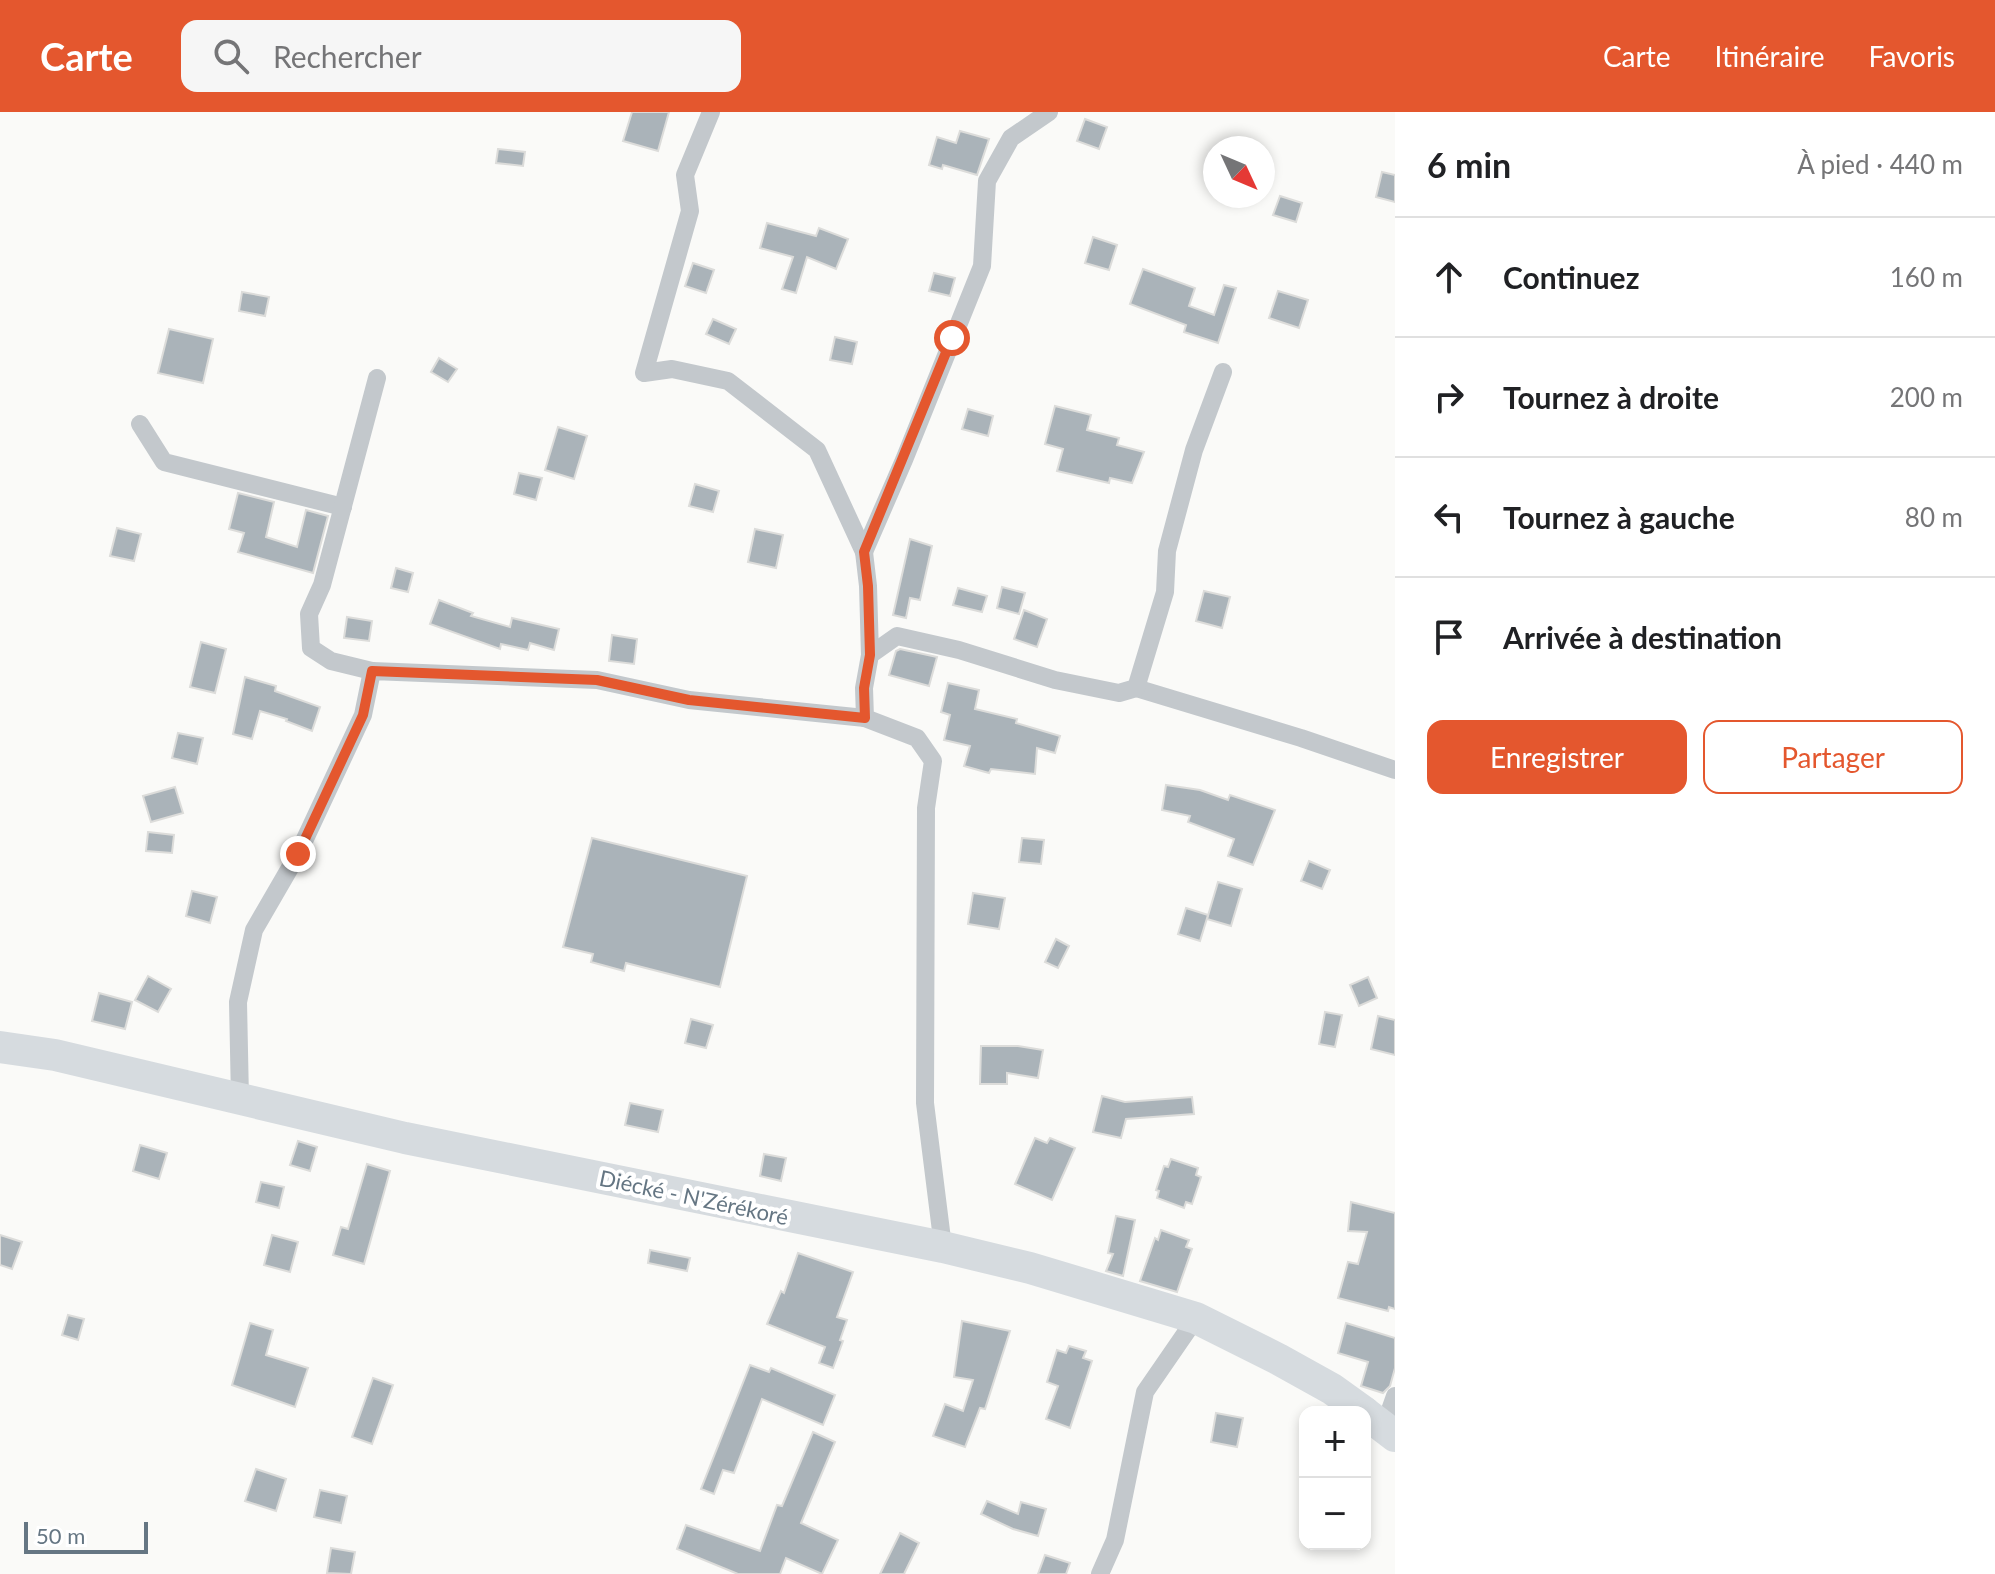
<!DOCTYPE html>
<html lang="fr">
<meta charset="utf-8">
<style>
:root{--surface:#fff;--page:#f6f6f6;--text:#202124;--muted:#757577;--line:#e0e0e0;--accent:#e4572e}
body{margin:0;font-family:Lato,sans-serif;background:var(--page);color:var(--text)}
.controls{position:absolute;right:24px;bottom:24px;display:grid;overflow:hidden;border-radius:16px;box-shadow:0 4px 12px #0003}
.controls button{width:72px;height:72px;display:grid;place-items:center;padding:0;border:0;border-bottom:2px solid var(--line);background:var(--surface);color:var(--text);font:40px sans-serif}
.compass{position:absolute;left:1203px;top:24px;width:72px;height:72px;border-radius:50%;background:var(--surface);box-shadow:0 4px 12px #0003;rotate:134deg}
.scale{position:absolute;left:24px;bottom:20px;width:124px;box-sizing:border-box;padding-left:8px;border:4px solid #657683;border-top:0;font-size:22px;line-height:28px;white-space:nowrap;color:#657683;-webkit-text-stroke:6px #fff;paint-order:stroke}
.stop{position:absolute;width:24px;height:24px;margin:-18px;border:6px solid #e4572e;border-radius:50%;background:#fff}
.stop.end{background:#e4572e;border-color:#fff;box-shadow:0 2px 8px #0008}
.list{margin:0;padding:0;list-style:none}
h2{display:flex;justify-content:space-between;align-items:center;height:104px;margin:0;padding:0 32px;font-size:34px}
h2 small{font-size:26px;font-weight:400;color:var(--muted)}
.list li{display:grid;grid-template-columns:52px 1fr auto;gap:24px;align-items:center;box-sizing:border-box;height:120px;padding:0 32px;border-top:2px solid var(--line)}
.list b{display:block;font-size:30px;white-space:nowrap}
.list em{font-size:26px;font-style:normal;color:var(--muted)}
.actions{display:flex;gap:16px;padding:24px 32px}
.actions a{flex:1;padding:18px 0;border:2px solid var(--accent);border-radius:16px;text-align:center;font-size:28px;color:var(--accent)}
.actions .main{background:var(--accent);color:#fff}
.icon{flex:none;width:44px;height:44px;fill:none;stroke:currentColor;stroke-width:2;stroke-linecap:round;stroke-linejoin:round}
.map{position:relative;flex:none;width:1395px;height:1462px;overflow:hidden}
header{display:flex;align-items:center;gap:48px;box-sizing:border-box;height:112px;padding:0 40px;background:var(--accent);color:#fff}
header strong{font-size:38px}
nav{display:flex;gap:44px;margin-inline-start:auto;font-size:28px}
.search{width:560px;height:72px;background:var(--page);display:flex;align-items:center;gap:20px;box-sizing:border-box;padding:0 28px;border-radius:16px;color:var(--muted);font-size:30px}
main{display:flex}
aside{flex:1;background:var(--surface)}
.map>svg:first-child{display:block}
</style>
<header>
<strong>Carte</strong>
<div class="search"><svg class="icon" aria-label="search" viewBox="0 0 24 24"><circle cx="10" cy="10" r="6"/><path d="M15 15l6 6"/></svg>Rechercher</div>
<nav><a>Carte</a><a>Itinéraire</a><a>Favoris</a></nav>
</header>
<main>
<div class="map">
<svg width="1395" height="1462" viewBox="0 0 1395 1462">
<rect width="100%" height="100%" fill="#fafaf8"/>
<g fill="#aab3b9" stroke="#dcdcda" stroke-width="2">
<path d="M 632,0 L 669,0 L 658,39 L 623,29 Z"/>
<path d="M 1085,7 L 1107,15 L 1099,37 L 1077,29 Z"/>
<path d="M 960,19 L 989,27 L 977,63 L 943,53 L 942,57 L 929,53 L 937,25 L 956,31 Z"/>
<path d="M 498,37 L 525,40 L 523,54 L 496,51 Z"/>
<path d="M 1382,60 L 1395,63 L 1395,90 L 1376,85 Z"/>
<path d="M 1280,84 L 1302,91 L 1296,110 L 1273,103 Z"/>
<path d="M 767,111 L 816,124 L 819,116 L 848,127 L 836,157 L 807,145 L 796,181 L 782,177 L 793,145 L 760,136 Z"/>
<path d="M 1093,125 L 1117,133 L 1109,158 L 1085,151 Z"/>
<path d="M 693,151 L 714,158 L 706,181 L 685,174 Z"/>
<path d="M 1143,157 L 1195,176 L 1189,194 L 1214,203 L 1224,173 L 1236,176 L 1218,231 L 1184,220 L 1186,213 L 1130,192 Z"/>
<path d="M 934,161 L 955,166 L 950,184 L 929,179 Z"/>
<path d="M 1278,179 L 1308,188 L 1299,216 L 1269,206 Z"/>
<path d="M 242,180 L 269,185 L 265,204 L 239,199 Z"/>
<path d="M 713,207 L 736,217 L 729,232 L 706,222 Z"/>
<path d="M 169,217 L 213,227 L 203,271 L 158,261 Z"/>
<path d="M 835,225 L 857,230 L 852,252 L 830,248 Z"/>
<path d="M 439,246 L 457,257 L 448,270 L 431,260 Z"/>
<path d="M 1055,294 L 1091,303 L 1087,318 L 1119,326 L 1117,333 L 1144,340 L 1132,371 L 1110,366 L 1109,371 L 1057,359 L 1063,337 L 1045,332 Z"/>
<path d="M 968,297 L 993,304 L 988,324 L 962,317 Z"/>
<path d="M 558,315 L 587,324 L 574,367 L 545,358 Z"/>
<path d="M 519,361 L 542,366 L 536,388 L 514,382 Z"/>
<path d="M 695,372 L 719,379 L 713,400 L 689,394 Z"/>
<path d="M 238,381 L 274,390 L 266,425 L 297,435 L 306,398 L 328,404 L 313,461 L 238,440 L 244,421 L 229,417 Z"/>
<path d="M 117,416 L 141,422 L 134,449 L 110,444 Z"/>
<path d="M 755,417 L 783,423 L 776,456 L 748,450 Z"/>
<path d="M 910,427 L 932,434 L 920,488 L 910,486 L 906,506 L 893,503 Z"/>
<path d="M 396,456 L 413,461 L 408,480 L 391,476 Z"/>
<path d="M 1002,475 L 1025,481 L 1019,502 L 997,496 Z"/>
<path d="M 958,476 L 987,484 L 982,500 L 953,493 Z"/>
<path d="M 1204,479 L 1230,485 L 1222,516 L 1196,509 Z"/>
<path d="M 439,488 L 473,501 L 471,504 L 510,515 L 512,506 L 559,517 L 554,538 L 530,531 L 528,538 L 501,532 L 500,537 L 430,512 Z"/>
<path d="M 1024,498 L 1047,507 L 1037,535 L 1014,527 Z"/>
<path d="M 347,505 L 372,509 L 369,529 L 344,526 Z"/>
<path d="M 612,523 L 637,527 L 634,552 L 609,549 Z"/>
<path d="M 201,530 L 226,537 L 215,581 L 190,575 Z"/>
<path d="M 900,537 L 937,545 L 929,574 L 889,563 L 896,539 Z"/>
<path d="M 245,565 L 276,574 L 275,579 L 320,595 L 312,619 L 286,609 L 287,607 L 260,599 L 252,627 L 233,622 Z"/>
<path d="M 948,571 L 979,578 L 975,597 L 1017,607 L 1016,611 L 1060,624 L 1055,641 L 1037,636 L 1035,662 L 991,657 L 989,661 L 964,654 L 970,634 L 944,628 L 950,603 L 941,600 Z"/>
<path d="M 178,621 L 203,626 L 197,652 L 172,646 Z"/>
<path d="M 1166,673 L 1200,678 L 1228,688 L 1230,683 L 1275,698 L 1253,753 L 1228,744 L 1234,727 L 1188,710 L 1190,704 L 1162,698 Z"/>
<path d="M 175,675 L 183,701 L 151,710 L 143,684 Z"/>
<path d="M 148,720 L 174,723 L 172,741 L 146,739 Z"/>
<path d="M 592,726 L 747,764 L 720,875 L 626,851 L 624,859 L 591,850 L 593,842 L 563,835 Z"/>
<path d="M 1022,726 L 1044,728 L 1041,752 L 1019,750 Z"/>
<path d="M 1309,749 L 1330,758 L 1322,777 L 1301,769 Z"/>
<path d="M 1218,770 L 1242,777 L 1231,814 L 1207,807 Z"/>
<path d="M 192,779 L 217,785 L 210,811 L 186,804 Z"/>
<path d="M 973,781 L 1005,786 L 999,817 L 968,812 Z"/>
<path d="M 1186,796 L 1208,803 L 1200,829 L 1178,822 Z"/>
<path d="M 1056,827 L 1069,834 L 1058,856 L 1045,850 Z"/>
<path d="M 148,864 L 171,877 L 158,900 L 135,888 Z"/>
<path d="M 1368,865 L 1377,886 L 1359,894 L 1350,873 Z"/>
<path d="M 99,881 L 132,890 L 125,917 L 92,909 Z"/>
<path d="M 1325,900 L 1342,903 L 1335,935 L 1319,932 Z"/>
<path d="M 1378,904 L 1395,908 L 1395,943 L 1371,937 Z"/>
<path d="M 691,907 L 713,913 L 706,936 L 685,931 Z"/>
<path d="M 981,934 L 1018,934 L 1043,938 L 1038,966 L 1007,961 L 1007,972 L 980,972 Z"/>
<path d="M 1102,984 L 1125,990 L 1192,985 L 1194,1002 L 1126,1007 L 1121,1026 L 1093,1020 Z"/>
<path d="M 630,991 L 663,998 L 658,1020 L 625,1013 Z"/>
<path d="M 1035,1026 L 1047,1031 L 1050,1026 L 1075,1036 L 1052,1088 L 1015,1072 Z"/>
<path d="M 298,1029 L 317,1035 L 310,1059 L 290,1053 Z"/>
<path d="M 140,1033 L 167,1041 L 159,1067 L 133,1059 Z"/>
<path d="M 764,1042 L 786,1046 L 781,1069 L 760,1064 Z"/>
<path d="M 1171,1047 L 1198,1056 L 1196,1063 L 1201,1065 L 1192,1092 L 1186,1090 L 1184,1096 L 1157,1086 L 1159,1079 L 1156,1078 L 1164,1054 L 1168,1055 Z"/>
<path d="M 367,1052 L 390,1059 L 364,1152 L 333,1143 L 341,1115 L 348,1117 Z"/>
<path d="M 261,1070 L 284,1075 L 279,1096 L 256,1090 Z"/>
<path d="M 1351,1090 L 1395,1101 L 1395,1197 L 1389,1195 L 1388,1199 L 1338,1186 L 1348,1150 L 1358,1152 L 1367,1120 L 1348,1119 Z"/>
<path d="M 1116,1104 L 1135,1108 L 1123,1164 L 1106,1159 L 1113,1142 L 1108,1141 Z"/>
<path d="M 1161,1118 L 1189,1128 L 1186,1135 L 1192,1137 L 1177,1180 L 1140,1169 L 1155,1126 L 1158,1128 Z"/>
<path d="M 0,1123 L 22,1130 L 12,1157 L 0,1153 Z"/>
<path d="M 272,1123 L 298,1130 L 290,1160 L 264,1153 Z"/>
<path d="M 650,1138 L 690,1146 L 687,1159 L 648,1151 Z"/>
<path d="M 798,1141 L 853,1160 L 837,1205 L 847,1208 L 840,1228 L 843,1229 L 833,1256 L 819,1251 L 825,1235 L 767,1212 L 781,1179 L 784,1181 Z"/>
<path d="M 68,1203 L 84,1207 L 78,1228 L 62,1223 Z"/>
<path d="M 962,1209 L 1010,1219 L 985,1297 L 980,1296 L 965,1335 L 933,1324 L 945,1292 L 963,1299 L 973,1268 L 954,1265 Z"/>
<path d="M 250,1211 L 273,1218 L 266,1243 L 308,1256 L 295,1295 L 232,1273 Z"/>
<path d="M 1346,1211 L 1395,1226 L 1395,1256 L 1390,1274 L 1383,1281 L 1361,1274 L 1368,1250 L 1338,1241 Z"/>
<path d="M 1069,1234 L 1086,1239 L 1083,1246 L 1092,1249 L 1070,1316 L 1046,1307 L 1058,1274 L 1047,1270 L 1057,1238 L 1066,1241 Z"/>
<path d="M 750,1253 L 769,1260 L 771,1256 L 835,1283 L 823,1313 L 762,1287 L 734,1361 L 723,1358 L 714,1382 L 701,1377 Z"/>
<path d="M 373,1266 L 393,1273 L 372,1332 L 352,1325 Z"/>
<path d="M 1216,1301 L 1243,1306 L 1237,1335 L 1211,1330 Z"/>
<path d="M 813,1320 L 835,1330 L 801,1411 L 838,1428 L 822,1462 L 786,1446 L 780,1462 L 738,1462 L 677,1437 L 686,1413 L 760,1439 L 777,1393 L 782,1394 Z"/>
<path d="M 256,1357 L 286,1367 L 276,1399 L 245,1389 Z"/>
<path d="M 320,1378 L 347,1384 L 341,1411 L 314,1405 Z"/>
<path d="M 987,1389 L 1018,1402 L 1021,1390 L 1046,1397 L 1038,1424 L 1013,1417 L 981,1402 Z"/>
<path d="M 900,1421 L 919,1431 L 904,1462 L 880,1462 Z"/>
<path d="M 331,1436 L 355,1440 L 351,1462 L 327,1461 Z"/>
<path d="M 1045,1443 L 1070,1451 L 1066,1462 L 1038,1462 Z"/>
</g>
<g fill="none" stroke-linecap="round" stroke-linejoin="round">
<g stroke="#c3c8cc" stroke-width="18">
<path d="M 711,0 L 685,63 L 690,99 L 644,261 L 672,257 L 728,269 L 817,338 L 864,440 L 868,474 L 870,543"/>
<path d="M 140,312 L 164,350 L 343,395"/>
<path d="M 864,440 L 904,348 L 982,154 L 987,69 L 1011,26 L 1049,0"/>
<path d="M 372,559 L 331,549 L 311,536 L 309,502 L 322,473 L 377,266"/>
<path d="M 1136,576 L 1301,626 L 1395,658"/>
<path d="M 240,987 L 238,890 L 254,818 L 298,742 L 363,603 L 372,559 L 597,568 L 689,588 L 865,606"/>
<path d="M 943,1135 L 925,991 L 926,696 L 933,649 L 917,626 L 865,606 L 864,576 L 870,543 L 897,524 L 959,538 L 1055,568 L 1119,581 L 1136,576 L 1165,480 L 1167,439 L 1194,338 L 1223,260"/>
<path d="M 1384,1315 L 1395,1284"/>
<path d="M 1100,1462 L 1115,1428 L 1145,1280 L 1196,1206"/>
</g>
<g stroke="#d6dbdf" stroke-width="32">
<path d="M 0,935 L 55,943 L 405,1026 L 943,1135 L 1030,1156 L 1196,1206 L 1278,1247 L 1332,1277 L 1364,1300"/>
<path d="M 1365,1301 L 1395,1324"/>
</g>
</g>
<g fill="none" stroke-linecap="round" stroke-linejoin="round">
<path stroke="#e4572e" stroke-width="10" d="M 298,742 L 363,603 L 372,559 L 597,568 L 689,588 L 865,606 L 864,576 L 870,543 L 868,474 L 864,440 L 952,226"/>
</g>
<g text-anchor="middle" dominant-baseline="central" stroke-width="8" stroke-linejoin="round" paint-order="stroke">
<g font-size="22" fill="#657683" stroke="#fff">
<text transform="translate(694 1085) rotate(12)">Diécké - N'Zérékoré</text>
</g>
</g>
</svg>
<div class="controls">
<button>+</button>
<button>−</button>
</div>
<svg class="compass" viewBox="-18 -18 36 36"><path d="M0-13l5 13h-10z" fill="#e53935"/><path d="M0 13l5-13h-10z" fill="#757577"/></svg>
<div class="scale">50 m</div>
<div class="stop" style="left:952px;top:226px"></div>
<div class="stop end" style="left:298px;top:742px"></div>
</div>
<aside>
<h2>6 min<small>À pied · 440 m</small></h2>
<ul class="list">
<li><svg class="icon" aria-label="ahead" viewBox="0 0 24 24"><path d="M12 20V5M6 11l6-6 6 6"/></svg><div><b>Continuez</b></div><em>160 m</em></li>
<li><svg class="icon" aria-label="right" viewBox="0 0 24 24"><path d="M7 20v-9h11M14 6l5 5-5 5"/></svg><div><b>Tournez à droite</b></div><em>200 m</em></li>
<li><svg class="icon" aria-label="left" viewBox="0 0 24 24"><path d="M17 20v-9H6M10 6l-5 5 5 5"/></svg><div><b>Tournez à gauche</b></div><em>80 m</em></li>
<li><svg class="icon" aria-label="arrive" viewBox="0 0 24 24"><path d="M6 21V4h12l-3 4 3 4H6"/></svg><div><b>Arrivée à destination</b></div></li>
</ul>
<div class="actions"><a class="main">Enregistrer</a><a>Partager</a></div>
</aside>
</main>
